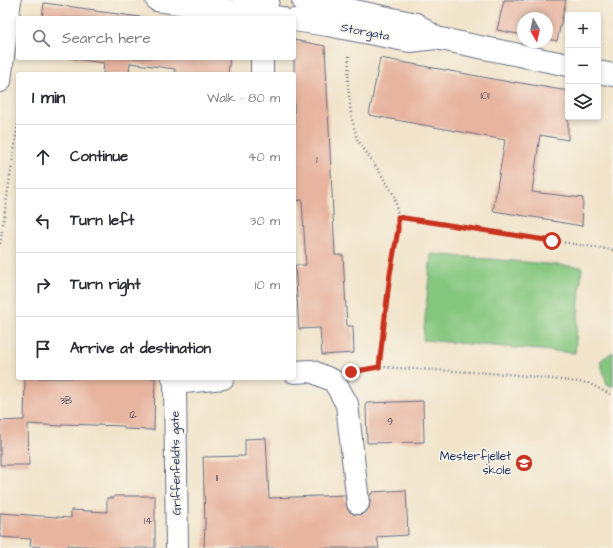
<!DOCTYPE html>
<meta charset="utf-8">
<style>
:root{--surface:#fff;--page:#f2f2f3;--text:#2b2b33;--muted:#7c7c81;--line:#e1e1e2}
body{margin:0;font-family:"Architects Daughter",sans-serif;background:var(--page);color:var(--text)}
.controls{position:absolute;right:12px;top:12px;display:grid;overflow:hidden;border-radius:4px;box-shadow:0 2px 6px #0003}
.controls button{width:36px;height:36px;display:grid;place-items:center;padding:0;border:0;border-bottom:1px solid var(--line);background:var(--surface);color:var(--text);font:20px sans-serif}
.compass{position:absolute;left:517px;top:12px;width:36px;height:36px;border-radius:50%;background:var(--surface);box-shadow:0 2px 6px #0003;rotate:171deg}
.stop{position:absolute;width:12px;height:12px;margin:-9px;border:3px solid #c8321e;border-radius:50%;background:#fff}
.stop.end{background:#c8321e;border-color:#fff;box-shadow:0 1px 4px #0008}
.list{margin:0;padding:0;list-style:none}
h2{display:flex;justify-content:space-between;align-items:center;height:52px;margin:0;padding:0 16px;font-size:17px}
h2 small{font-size:13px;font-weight:400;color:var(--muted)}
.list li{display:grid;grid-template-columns:26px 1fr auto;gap:12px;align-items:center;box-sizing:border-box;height:64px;padding:0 16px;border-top:1px solid var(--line)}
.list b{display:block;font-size:15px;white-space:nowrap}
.list em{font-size:13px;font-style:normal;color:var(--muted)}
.icon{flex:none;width:22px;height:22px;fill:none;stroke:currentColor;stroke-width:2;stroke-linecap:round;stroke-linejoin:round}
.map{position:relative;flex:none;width:613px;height:548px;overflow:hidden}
.search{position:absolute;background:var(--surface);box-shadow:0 2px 6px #0003;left:16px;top:16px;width:280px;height:44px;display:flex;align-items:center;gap:10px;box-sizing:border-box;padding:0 14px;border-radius:4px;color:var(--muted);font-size:15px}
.panel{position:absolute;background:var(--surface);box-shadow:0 2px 6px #0003;left:16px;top:72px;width:280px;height:308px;border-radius:4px}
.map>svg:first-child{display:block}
</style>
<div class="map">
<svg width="613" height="548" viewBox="0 0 613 548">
<rect width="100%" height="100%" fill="#f7f3e8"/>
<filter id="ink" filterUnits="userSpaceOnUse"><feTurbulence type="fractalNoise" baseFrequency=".025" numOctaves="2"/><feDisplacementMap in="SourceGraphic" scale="8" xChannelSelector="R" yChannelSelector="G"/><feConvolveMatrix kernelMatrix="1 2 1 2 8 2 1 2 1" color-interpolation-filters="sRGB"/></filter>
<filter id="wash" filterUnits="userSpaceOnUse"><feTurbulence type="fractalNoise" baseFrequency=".012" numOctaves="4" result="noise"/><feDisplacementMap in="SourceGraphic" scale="16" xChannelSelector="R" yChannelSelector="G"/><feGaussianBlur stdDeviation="0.9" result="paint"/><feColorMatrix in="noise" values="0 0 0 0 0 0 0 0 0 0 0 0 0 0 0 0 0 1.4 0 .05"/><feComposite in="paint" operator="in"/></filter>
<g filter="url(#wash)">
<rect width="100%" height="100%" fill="#f1e4ca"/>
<g fill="#86c780" stroke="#507b6f">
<path d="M 431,254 L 582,267 L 575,353 L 423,340 Z"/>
<path d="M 613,352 L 613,387 L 607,384 L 600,361 Z"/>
</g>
<g id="blocks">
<g fill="#e7b49f">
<path d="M 504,0 L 566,0 L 557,41 L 547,39 L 547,18 L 523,18 L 523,35 L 497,30 Z"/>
<path d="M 44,3 L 95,10 L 95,11 L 148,18 L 42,18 Z"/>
<path d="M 294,40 L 325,46 L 335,255 L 343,255 L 347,326 L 353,326 L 354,353 L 322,355 L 320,328 L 299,329 L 295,265 L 306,265 L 302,200 L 294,201 Z"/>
<path d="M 68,58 L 230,58 L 228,74 L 175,74 L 175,69 L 130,63 L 129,74 L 103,74 L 104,63 Z"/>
<path d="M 380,58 L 515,83 L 515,82 L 568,91 L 568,140 L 540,135 L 532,192 L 583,198 L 582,226 L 552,221 L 552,220 L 493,211 L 505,140 L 369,115 Z"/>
<path d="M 25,378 L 155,378 L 154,430 L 124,429 L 124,426 L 62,424 L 62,426 L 28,424 L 29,465 L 0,465 L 0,421 L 24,420 Z"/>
<path d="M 423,401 L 424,442 L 367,443 L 366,403 Z"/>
<path d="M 266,438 L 269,498 L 345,495 L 346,504 L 348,510 L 353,514 L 359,515 L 365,513 L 369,508 L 370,502 L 370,494 L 372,494 L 372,492 L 406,490 L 408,535 L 377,537 L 379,548 L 204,548 L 205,523 L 203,457 L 245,456 L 245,439 Z"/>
<path d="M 114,496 L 155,496 L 155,548 L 113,548 L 68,545 L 68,548 L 30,546 L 31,539 L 0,537 L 0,513 L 71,518 L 71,510 L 107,512 L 107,498 L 114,498 Z"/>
</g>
</g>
</g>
<g filter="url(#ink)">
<use href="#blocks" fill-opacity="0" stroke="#666e84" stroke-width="1"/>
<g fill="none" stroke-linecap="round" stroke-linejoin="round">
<defs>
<g id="minor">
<path d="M 244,0 L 253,14 L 268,0"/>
<path d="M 262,74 L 262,58"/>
<path d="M 294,372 L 311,371 L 334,381 L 347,404 L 358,503"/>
<path d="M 173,378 L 175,383 L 177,548"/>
<path d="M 175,383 L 223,378"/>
</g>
<g id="major">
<path d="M 157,0 L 281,18"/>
<path d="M 303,0 L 416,24 L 436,38"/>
<path d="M 294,20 L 328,25 L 410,41 L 436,38 L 568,65"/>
<path d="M 598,72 L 613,75"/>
<path d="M 0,81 L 10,0"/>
</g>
</defs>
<use href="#minor" stroke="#666e84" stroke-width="24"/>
<use href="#major" stroke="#666e84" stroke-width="24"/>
<g stroke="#666e84" stroke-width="2.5" stroke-dasharray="1 3" stroke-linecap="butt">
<path d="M 349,56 L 348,84 L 351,115 L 357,139 L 383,177 L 395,197 L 398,217 L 398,230 L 390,274 L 379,367"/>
<path d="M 398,217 L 613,250"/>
<path d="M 0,244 L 18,124"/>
<path d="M 357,371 L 379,367 L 508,374 L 588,383 L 612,395"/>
</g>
<use href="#minor" stroke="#fff" stroke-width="22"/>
<use href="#major" stroke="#fff" stroke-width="22"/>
</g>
</g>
<g fill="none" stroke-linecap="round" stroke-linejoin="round" filter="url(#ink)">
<path stroke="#c8321e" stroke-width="5" d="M 351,372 L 379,367 L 390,274 L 398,230 L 398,217 L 552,241"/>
</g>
<defs>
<symbol id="school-disc" viewBox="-11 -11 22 22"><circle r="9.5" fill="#c8321e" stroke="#f7f3e8"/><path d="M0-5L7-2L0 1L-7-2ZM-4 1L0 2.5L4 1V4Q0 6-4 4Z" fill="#fff"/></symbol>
</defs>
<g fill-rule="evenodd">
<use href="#school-disc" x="514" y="453" width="20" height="20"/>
</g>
<g text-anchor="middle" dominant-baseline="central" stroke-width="3.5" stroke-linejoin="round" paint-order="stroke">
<g font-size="10" fill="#4e506e">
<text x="485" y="96">101</text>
<text x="317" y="160">1</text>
<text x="66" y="401">3B</text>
<text x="133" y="415">12</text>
<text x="390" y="422">9</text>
<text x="217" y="478">11</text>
<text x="148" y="521">14</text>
</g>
<g font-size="12" fill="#1b2f5e" stroke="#f7f3e8">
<text transform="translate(365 32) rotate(11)">Storgata</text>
<text transform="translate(176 463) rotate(-91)">Griffenfeldts gate</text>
</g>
<g font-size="12" fill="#1b2f5e" stroke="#f7f3e8" text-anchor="end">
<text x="511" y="456">Mesterfjellet<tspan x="511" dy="14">skole</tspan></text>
</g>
</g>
</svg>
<div class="controls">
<button>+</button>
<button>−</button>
<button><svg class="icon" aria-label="layers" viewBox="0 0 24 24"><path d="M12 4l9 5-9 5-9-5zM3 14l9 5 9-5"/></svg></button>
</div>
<svg class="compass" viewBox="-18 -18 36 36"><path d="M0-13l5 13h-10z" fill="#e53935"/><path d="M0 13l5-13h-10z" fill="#7c7c81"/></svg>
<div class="stop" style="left:552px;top:241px"></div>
<div class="stop end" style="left:351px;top:372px"></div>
<div class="search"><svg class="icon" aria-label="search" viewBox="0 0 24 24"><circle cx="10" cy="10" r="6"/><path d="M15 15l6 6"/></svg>Search here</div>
<section class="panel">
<h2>1 min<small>Walk · 80 m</small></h2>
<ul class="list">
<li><svg class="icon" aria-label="ahead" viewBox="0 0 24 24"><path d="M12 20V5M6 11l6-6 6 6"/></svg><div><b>Continue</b></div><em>40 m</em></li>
<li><svg class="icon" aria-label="left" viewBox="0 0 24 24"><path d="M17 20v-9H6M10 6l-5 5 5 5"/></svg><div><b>Turn left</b></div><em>30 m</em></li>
<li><svg class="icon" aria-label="right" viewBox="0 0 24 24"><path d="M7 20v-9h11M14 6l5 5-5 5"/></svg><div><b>Turn right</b></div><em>10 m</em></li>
<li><svg class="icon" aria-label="arrive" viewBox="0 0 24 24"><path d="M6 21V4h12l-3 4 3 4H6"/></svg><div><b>Arrive at destination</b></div></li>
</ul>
</section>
</div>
